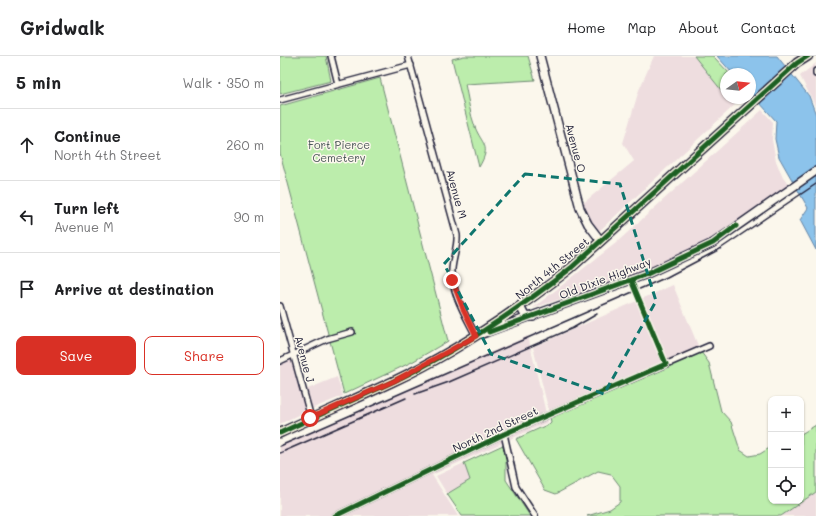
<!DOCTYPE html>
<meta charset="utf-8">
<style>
:root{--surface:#fff;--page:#f6f6f6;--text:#202124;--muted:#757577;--line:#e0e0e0;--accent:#d93025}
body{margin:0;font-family:Mali,sans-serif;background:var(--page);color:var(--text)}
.controls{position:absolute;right:12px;bottom:12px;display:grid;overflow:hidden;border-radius:8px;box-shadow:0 1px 3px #0004}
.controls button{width:36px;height:36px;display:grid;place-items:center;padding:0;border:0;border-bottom:1px solid var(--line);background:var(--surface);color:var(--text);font:20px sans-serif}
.compass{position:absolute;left:440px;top:12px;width:36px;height:36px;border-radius:50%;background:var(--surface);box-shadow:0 1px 3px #0004;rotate:75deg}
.stop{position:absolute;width:12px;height:12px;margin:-9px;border:3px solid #d93025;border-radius:50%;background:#fff}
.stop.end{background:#d93025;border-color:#fff;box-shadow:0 1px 4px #0008}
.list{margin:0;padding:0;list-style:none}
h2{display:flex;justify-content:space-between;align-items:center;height:52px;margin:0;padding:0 16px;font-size:17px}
h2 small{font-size:13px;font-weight:400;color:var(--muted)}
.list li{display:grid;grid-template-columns:26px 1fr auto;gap:12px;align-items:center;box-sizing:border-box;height:72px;padding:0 16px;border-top:1px solid var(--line)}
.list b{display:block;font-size:15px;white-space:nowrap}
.list p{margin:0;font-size:13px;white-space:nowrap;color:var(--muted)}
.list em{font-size:13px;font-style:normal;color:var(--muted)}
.actions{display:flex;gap:8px;padding:12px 16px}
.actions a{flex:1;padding:9px 0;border:1px solid var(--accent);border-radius:8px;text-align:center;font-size:14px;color:var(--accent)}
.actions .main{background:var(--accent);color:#fff}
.icon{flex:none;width:22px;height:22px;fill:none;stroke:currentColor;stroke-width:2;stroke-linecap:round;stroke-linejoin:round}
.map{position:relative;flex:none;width:536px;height:460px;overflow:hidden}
header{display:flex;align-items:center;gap:24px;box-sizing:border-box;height:56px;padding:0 20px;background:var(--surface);border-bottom:1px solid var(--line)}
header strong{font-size:19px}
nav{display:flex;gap:22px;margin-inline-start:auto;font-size:14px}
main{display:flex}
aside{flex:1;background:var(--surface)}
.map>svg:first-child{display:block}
</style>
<header>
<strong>Gridwalk</strong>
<nav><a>Home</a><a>Map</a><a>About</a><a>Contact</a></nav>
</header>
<main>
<aside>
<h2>5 min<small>Walk · 350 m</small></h2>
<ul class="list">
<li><svg class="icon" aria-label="ahead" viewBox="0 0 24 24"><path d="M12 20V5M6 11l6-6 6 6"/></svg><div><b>Continue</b><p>North 4th Street</p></div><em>260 m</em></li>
<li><svg class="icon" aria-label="left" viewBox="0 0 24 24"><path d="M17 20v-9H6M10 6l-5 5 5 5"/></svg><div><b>Turn left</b><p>Avenue M</p></div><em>90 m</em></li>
<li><svg class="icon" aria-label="arrive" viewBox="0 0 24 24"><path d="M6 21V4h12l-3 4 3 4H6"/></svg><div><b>Arrive at destination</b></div></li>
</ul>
<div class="actions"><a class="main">Save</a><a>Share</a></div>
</aside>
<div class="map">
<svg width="536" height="460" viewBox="0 0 536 460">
<rect width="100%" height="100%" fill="#fbf7ec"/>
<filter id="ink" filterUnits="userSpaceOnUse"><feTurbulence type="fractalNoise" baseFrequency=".025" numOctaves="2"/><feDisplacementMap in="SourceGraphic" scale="8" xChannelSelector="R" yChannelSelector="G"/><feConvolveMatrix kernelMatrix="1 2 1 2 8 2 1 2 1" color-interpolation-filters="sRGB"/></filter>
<g filter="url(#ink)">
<g fill="#eedddf">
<path d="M 374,0 L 414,0 L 442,35 L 446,38 L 446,42 L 452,42 L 458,46 L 318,176 L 301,149 L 354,105 L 343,87 L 359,34 Z"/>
<path d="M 536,7 L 533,18 L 536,24 L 536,51 L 520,20 Z"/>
<path d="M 482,54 L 493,66 L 492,84 L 496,105 L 503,122 L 510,129 L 432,185 L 355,219 L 253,252 L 336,187 Z"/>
<path d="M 393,229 L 419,292 L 269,356 L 253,291 Z"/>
<path d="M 248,280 L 268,366 L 152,419 L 178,460 L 0,460 L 0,390 Z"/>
<path d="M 11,303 L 26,355 L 0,368 L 0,308 Z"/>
<path d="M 57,321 L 63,340 L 31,353 L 25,334 Z"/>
<path d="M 184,407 L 190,424 L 167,438 L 156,420 Z"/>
<path d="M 536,436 L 536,460 L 501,460 Z"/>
</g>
<g fill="#bcedac" stroke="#6f8874">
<path d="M 0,0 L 46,0 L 51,25 L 0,38 Z"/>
<path d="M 184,0 L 248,0 L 255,24 L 185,28 C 188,42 190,58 195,71 C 202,89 212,89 199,111 L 172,3 Z"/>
<path d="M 414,0 L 433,0 L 450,18 L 446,18 L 446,38 L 442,35 Z"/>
<path d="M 100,22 L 168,285 L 132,306 L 64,338 L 0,97 L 0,50 Z"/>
<path d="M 421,296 L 429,307 L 441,355 L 451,366 L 460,394 L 469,400 L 480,398 L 491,391 L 491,445 L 521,445 L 521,378 L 536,369 L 536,436 L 501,460 L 307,460 L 330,453 L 340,446 L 340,430 L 331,418 L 318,415 L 276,438 L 265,434 L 236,383 L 269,368 L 271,366 L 270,361 Z"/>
<path d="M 223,389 L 226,402 L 226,424 L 250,460 L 182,460 L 167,438 L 190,424 L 184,407 Z"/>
</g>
<path fill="#8cc3eb" stroke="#6283a5" d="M 437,0 L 497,0 L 529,40 L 536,59 L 536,194 L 520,164 L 528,152 L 499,101 L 495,83 L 496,65 L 470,36 L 470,18 L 453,18 Z"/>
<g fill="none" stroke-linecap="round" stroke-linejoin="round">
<defs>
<g id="street">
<path d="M 51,0 L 58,28"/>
<path d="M 128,0 L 177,179 C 178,190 173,201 172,213 C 171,236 186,260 196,280"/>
<path d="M 536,15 L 536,18"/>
<path d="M 0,44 L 131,9"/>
<path d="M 0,250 L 31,362"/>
<path d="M 0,305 L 47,283 L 72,276"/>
<path d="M 224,378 L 236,431 L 255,460"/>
<path d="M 55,460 L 224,378 L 429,290"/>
</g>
<g id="secondary">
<path d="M 260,0 L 300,152 L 308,168 L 321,185"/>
<path d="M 240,250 L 245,260 L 253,261"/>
<path d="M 202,278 L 367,218 L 433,187 L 536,115"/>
</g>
<path id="primary" d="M 0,377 C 38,359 76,343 114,325 C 178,295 236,255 291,212 L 517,7 L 528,0"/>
</defs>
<use href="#street" stroke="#22223b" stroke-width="8"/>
<use href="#secondary" stroke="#22223b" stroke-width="10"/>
<use href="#primary" stroke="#22223b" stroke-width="11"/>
<use href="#street" stroke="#fbf7ec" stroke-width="5"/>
<use href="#secondary" stroke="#fbf7ec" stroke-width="7"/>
<use href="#primary" stroke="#fae180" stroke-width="8"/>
<g stroke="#22223b" stroke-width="1.5">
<path d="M 135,338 L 169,326 L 293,272 L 317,258"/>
<path d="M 0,390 L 387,221 L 440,193 L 536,128"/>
<path d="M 0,397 L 126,342"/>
</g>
<defs>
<g id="cycleway">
<path d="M 209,276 L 367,218 L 433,187 L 456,170"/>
<path d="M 0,377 C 38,359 76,343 114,325 C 178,295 236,255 291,212 L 517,7 L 528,0"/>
<path d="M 55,460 L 224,378 L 386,308 L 351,224"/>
</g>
</defs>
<use href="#cycleway" stroke="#fbf7ec" stroke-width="8"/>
<use href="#cycleway" stroke="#1b5e20" stroke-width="5"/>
</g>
</g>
<g fill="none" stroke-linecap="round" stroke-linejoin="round" filter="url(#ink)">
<path stroke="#d93025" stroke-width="5" d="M 30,362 L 114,325 L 196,280 L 183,253 L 172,224"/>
</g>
<path fill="none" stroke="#0f766e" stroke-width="3" stroke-dasharray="8 5" stroke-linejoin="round" d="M 245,118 L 340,128 L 376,245 L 324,338 L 211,298 L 164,208 Z"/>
<g text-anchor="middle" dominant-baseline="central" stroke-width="3" stroke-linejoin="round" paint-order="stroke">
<g font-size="11" fill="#485557" stroke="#fbf7ec">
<text x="59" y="88">Fort Pierce<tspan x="59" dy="13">Cemetery</tspan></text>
</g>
<g font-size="11" fill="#22223b" stroke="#fbf7ec">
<text transform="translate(296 92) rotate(75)">Avenue O</text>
<text transform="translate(177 138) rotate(75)">Avenue M</text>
<text transform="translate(272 212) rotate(-39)">North 4th Street</text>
<text transform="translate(325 222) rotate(-21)">Old Dixie Highway</text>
<text transform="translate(25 303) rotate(75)">Avenue J</text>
<text transform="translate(215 373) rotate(-25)">North 2nd Street</text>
</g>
</g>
</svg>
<div class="controls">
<button>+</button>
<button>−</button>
<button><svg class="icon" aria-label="locate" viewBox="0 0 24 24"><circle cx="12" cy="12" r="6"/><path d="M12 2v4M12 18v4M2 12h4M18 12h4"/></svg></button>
</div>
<svg class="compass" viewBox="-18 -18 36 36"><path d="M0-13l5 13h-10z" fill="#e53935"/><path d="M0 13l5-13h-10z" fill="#757577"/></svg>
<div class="stop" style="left:30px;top:362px"></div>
<div class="stop end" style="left:172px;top:224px"></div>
</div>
</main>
